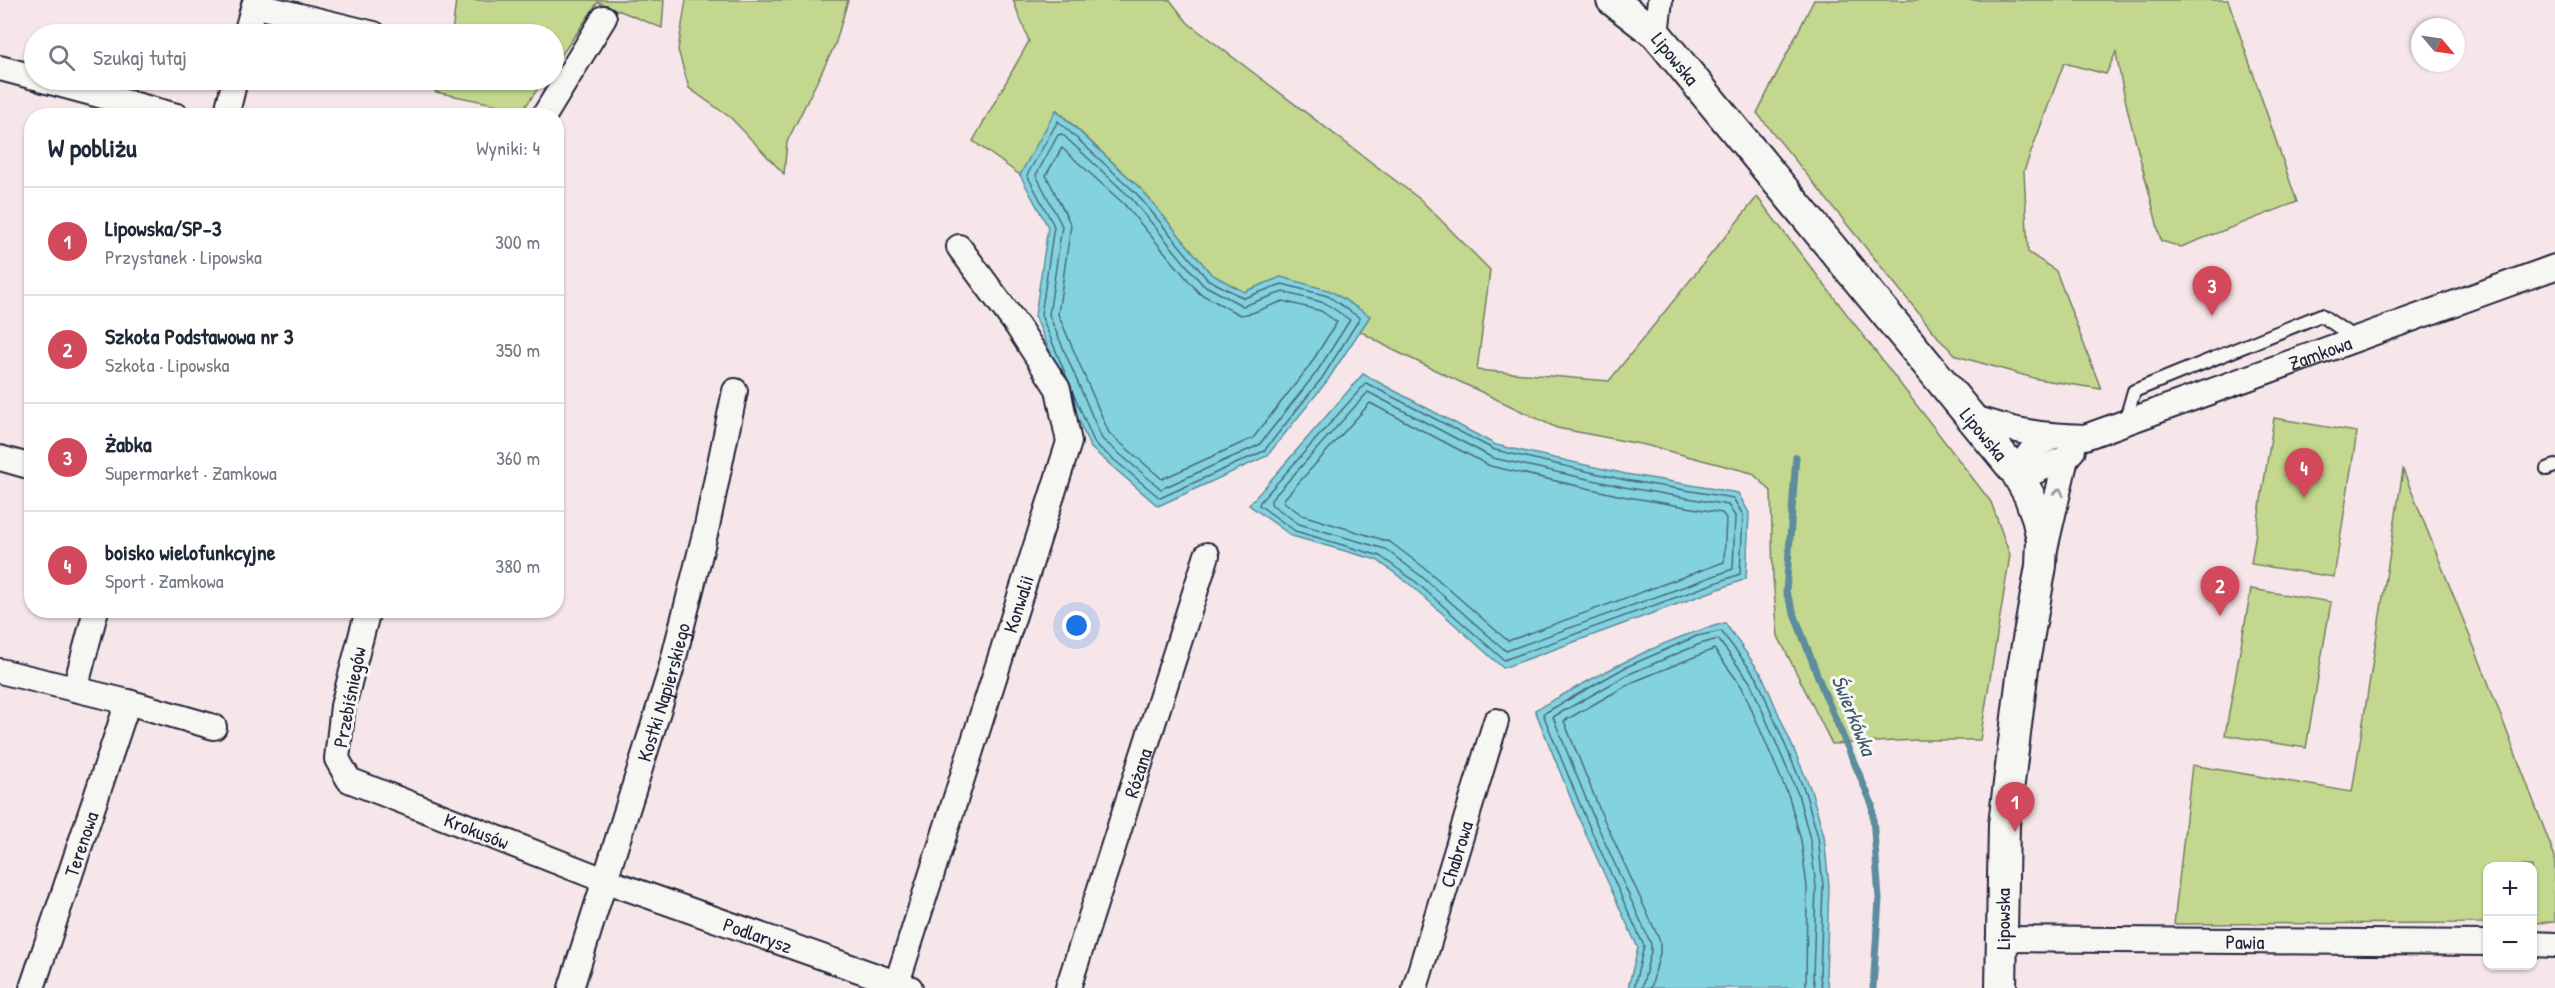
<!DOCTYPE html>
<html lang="pl">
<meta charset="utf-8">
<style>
:root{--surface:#fff;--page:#f2f2f3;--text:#1f2937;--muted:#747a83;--line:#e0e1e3;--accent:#d1495b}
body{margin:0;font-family:"Patrick Hand",sans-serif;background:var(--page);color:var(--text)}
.controls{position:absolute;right:18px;bottom:18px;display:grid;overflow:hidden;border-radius:12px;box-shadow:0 2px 4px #0004}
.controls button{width:54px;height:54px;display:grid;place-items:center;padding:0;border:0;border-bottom:2px solid var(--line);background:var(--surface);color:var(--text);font:30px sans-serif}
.compass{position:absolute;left:2411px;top:18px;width:54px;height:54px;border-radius:50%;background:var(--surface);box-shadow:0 2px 4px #0004;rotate:119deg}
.you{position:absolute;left:1077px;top:626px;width:21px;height:21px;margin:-15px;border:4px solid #fff;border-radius:50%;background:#1a73e8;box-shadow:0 0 0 9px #1a73e833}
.badge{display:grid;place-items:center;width:39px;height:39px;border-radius:50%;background:var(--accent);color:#fff;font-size:20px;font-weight:700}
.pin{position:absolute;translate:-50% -50px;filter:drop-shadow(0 2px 3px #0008)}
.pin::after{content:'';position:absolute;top:32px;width:21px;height:18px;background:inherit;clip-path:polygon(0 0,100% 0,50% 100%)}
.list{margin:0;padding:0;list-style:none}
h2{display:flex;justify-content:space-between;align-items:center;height:78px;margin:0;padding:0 24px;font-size:26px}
h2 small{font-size:20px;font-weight:400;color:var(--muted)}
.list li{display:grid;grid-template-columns:39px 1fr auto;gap:18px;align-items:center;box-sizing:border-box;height:108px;padding:0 24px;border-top:2px solid var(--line)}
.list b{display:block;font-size:22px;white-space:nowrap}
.list p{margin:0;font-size:20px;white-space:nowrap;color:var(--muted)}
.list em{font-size:20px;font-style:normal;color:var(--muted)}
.icon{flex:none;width:33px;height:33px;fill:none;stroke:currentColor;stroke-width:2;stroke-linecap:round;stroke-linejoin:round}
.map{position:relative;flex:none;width:2555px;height:988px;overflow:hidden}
.search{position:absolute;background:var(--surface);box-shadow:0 2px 4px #0004;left:24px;top:24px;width:540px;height:66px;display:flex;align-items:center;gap:15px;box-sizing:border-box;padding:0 21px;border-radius:33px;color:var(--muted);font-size:22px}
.panel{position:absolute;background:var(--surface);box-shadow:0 2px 4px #0004;left:24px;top:108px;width:540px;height:510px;border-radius:24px}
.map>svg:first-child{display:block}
</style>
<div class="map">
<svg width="2555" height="988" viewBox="0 0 2555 988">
<rect width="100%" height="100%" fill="#f7e6e9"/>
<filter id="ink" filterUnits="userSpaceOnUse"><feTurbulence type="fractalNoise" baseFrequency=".0167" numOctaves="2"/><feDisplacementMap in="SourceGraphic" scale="12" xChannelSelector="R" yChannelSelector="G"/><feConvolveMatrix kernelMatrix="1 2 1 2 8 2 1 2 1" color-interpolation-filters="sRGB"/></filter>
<g filter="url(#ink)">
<g fill="#c3d88e" stroke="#727d64" stroke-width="1.5">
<path d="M 456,0 L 664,0 L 662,28 L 598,2 L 554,66 L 554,34 L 452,34 Z"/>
<path d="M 686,0 L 848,0 L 835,45 L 787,142 L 784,174 L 731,118 L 689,88 L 678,50 Z"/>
<path d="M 1013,0 L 1170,0 L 1188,23 L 1421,200 L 1490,270 L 1477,370 L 1609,381 L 1757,197 L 1991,502 L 2010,555 L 1980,740 L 1917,740 L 1832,744 L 1778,636 L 1773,578 L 1771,491 L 1752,473 L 1645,445 L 1557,428 L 1391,349 L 1360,331 L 1370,316 L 1281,277 L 1244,292 L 1211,274 L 1141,189 L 1057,110 L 1020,175 L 973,141 L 1029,41 Z"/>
<path d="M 1814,0 L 2228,0 L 2297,202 L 2181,247 L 2161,241 C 2147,178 2126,116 2116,52 L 2106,74 L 2064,63 L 2024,171 L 2028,252 L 2056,271 L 2101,389 L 2037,379 L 1957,356 L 1942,342 L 1757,113 Z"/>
<path d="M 439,80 L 544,80 L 523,110 L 435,92 Z"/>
<path d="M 2274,418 L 2357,432 L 2334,577 L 2251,564 Z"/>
<path d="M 2403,470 L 2483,669 L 2555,857 L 2555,922 L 2533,923 L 2532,866 L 2488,866 L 2487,923 L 2174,924 L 2192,765 L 2352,792 Z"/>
<path d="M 2251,589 L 2331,602 L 2306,748 L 2225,735 Z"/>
</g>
<g fill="#83d3df" stroke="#5c8c9d" stroke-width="1.5">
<path d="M 1056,110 L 1141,189 L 1211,274 L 1244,292 L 1281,277 L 1331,291 L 1370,316 L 1327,381 L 1267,456 L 1158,506 L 1090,447 L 1035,316 L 1048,227 L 1020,175 Z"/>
<path d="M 1363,374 L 1496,445 L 1626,474 L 1738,493 L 1749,513 L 1746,579 L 1503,668 L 1412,586 L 1377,560 L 1292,536 L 1249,505 Z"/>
<path d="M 1725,623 L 1762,675 L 1811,790 L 1824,836 L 1829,886 L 1826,977 L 1829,988 L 1628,988 L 1638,948 L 1580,821 L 1535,710 C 1596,677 1657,640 1725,623 Z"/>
</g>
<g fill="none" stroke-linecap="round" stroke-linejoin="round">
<g stroke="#49697d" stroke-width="1.5">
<path d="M 1062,134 L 1131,198 L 1202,284 L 1243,306 L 1283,292 L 1325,303 L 1350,320 L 1316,373 L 1259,445 L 1161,489 L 1102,439 L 1049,315 L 1062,226 L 1036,175 L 1058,135 Z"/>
<path d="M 1062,148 L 1124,204 L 1199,293 L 1240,315 L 1252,313 L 1283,301 L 1321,311 L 1337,322 L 1308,368 L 1253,438 L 1162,479 L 1109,433 L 1058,314 L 1071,225 L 1046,175 Z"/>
<path d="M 1068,380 L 1041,315 L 1054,226 L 1027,175 L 1058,121 L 1136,193 L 1207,279 L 1244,298 L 1282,284 L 1328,296 L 1360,318 L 1322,378 L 1264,451 L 1160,498 L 1095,444 L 1071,388"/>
<path d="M 1366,383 L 1495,450 L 1625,480 L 1733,498 L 1743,515 L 1740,574 L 1504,660 L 1416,582 L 1380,556 L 1295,531 L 1259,505 L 1260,502 Z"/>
<path d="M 1368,392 L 1493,458 L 1624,487 L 1728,505 L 1735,516 L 1733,569 L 1506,651 L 1421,576 L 1385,549 L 1299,524 L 1271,504 L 1271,500 Z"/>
<path d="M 1370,403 L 1490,466 L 1622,496 L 1722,513 L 1726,518 L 1724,562 L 1508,641 L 1426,569 L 1390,542 L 1302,515 L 1284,502 L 1284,499 Z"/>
<path d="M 1634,988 L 1644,946 L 1586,819 L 1543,714 L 1626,667 L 1697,636 L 1721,631 L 1757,678 L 1805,792 L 1818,837 L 1823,886 L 1820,977 L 1822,988"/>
<path d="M 1642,988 L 1651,951 L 1651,944 L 1593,816 L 1553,717 L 1629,674 L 1700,644 L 1718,639 L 1750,682 L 1798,794 L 1810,839 L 1816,886 L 1813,976 L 1815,988"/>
<path d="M 1651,988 L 1660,953 L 1660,941 L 1601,813 L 1564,721 L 1633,682 L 1714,649 L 1742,687 L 1789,797 L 1801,840 L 1807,887 L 1806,988"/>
</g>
<path stroke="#5c8c9d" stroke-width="7" d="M 1796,457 L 1786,592 L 1823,690 L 1872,804 L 1879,899 L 1873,988"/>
<defs>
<g id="service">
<path d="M 2125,422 L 2134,391 L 2321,315 L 2356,339"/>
<path d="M 2547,469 L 2555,466"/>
</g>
<g id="minor">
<path d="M 246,34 L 254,5 L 374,34"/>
<path d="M 1656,34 L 1660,0"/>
<path d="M 0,68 L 34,77"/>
<path d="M 43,80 L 177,116"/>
<path d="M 226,116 L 235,80"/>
<path d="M 544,116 L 604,18"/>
<path id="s1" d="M 1971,417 C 2013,431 2040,436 2085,437 L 2555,267"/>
<path d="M 0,458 L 32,467"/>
<path d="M 2016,472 L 2034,447 L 2054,436"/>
<path d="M 2020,478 L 2066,458 L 2073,450"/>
<path d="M 2045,549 L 2066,458"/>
<path id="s2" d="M 368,610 L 343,706 L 337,759 L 349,780 L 604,880 L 910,988"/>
<path d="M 0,671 L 128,702 L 214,727"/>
<path d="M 75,689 L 96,610"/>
<path id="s3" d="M 2002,939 L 2488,943"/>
<path d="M 2532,944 L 2555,945"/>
<path id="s4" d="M 897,983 L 1069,442 L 1058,389 L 1018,327 L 959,247"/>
<path id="s5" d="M 32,988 L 128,702"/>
<path id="s6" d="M 571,988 L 670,673 L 707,526 L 735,391"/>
<path id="s7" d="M 1068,988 L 1207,555"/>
<path id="s8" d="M 1415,988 L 1496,721"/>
</g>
<g id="tertiary">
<path id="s9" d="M 1612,0 L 1656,34 L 2016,472 L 2029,495 L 2037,517 L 2042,540 L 2041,566 L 2023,668 L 2004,824 L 2001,988"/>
</g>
</defs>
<use href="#service" stroke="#22223b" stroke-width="16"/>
<use href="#minor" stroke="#22223b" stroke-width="28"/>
<use href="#tertiary" stroke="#22223b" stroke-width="34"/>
<use href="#service" stroke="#f6f6f2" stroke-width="12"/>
<use href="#minor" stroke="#f6f6f2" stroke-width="24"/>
<use href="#tertiary" stroke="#f6f6f2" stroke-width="30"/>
</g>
<defs><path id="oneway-chevron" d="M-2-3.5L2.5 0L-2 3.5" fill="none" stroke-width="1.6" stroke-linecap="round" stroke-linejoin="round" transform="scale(1.5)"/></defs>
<use stroke="#9797a0" href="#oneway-chevron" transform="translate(2059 492) rotate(-77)"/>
</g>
<g text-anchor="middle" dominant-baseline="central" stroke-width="6" stroke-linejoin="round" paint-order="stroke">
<g font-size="20" fill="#22223b" stroke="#f6f6f2">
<text stroke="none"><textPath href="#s9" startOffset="87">Lipowska</textPath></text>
<text stroke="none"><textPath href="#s1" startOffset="366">Zamkowa</textPath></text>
<text stroke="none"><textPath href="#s9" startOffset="573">Lipowska</textPath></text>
<text stroke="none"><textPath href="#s4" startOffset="398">Konwalii</textPath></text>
<text stroke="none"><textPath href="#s6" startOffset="310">Kostki Napierskiego</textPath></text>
<text transform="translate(349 697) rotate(-79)">Przebiśniegów</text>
<text stroke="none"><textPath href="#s7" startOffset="226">Różana</textPath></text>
<text stroke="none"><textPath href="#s2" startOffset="314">Krokusów</textPath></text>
<text stroke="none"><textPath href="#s5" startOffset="152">Terenowa</textPath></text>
<text stroke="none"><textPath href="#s8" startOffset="140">Chabrowa</textPath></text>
<text transform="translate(2002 919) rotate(-90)">Lipowska</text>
<text stroke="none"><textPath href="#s2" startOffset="614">Podlarysz</textPath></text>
<text stroke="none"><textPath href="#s3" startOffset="243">Pawia</textPath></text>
</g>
<g font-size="21" font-style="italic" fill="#3f576c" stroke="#f6f6f2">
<text transform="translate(1854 715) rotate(68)">Świerkówka</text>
</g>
</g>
</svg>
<div class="controls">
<button>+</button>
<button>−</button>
</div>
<svg class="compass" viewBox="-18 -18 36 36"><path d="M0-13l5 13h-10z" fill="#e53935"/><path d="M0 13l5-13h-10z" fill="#747a83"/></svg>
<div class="you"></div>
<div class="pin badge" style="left:2015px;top:832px">1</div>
<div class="pin badge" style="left:2220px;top:616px">2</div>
<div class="pin badge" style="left:2212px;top:316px">3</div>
<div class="pin badge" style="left:2304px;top:498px">4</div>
<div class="search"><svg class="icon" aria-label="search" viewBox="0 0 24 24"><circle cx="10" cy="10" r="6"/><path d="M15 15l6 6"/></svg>Szukaj tutaj</div>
<section class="panel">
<h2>W pobliżu<small>Wyniki: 4</small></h2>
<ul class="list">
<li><span class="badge">1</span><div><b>Lipowska/SP-3</b><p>Przystanek · Lipowska</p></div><em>300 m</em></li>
<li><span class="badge">2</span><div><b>Szkoła Podstawowa nr 3</b><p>Szkoła · Lipowska</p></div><em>350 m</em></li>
<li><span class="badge">3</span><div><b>Żabka</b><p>Supermarket · Zamkowa</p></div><em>360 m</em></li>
<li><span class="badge">4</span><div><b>boisko wielofunkcyjne</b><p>Sport · Zamkowa</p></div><em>380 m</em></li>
</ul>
</section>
</div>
